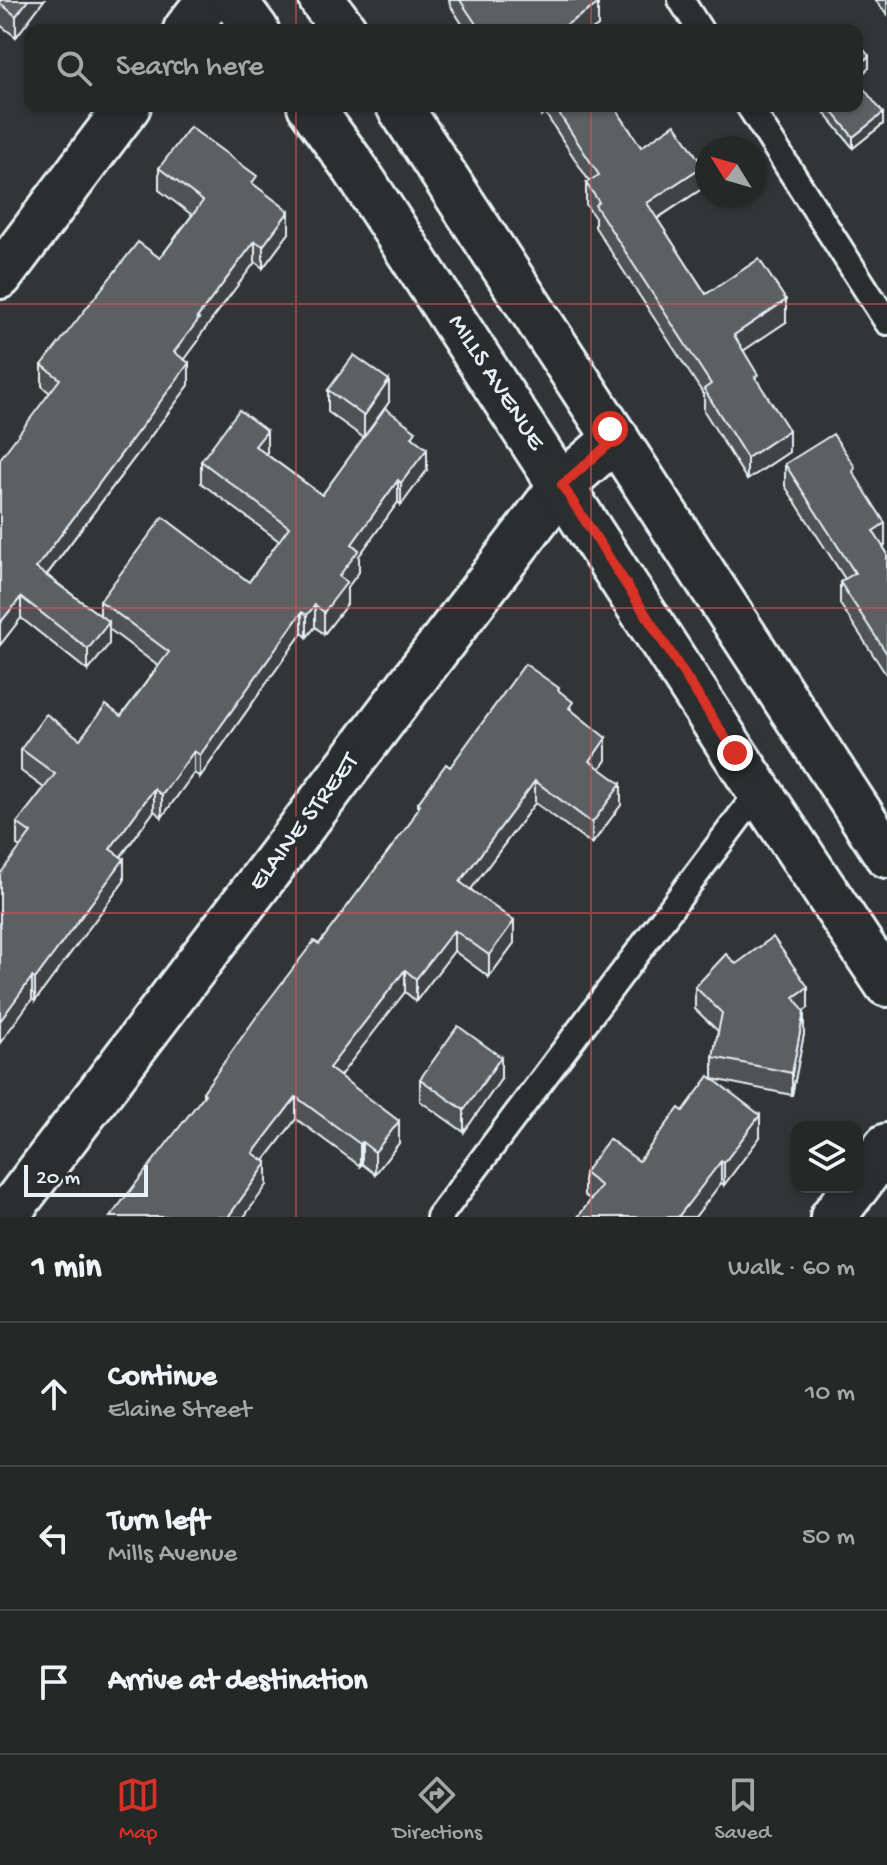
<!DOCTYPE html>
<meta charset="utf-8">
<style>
:root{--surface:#262828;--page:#2e3030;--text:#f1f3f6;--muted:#a4a6a8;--line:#424445;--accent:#d93025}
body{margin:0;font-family:"Gochi Hand",sans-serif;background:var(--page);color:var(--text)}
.controls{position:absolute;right:24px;bottom:24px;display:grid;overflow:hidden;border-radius:16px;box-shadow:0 2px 6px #0004}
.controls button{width:72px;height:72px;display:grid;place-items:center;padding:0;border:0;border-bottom:2px solid var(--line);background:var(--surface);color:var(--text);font:40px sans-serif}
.compass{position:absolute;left:695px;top:136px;width:72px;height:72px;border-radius:50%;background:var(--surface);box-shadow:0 2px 6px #0004;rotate:307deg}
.scale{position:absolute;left:24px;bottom:20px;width:124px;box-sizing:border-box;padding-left:8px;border:4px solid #e8f1f8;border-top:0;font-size:22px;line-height:28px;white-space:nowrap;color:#e8f1f8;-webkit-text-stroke:6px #2a2d2e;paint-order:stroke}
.stop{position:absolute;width:24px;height:24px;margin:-18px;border:6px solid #d93025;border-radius:50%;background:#fff}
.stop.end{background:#d93025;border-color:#fff;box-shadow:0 2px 8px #0008}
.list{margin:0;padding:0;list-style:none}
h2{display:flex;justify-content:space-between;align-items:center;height:104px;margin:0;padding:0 32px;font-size:34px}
h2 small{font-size:26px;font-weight:400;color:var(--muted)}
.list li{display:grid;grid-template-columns:52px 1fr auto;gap:24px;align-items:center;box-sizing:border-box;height:144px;padding:0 32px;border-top:2px solid var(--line)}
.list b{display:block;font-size:30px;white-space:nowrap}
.list p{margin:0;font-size:26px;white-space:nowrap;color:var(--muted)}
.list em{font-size:26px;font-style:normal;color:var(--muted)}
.icon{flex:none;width:44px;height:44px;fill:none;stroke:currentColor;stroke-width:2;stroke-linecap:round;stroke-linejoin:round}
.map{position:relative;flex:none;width:887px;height:1217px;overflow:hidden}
.search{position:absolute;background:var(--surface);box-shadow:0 2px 6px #0004;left:24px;right:24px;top:24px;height:88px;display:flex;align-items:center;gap:20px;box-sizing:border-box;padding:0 28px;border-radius:16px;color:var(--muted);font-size:30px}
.sheet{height:536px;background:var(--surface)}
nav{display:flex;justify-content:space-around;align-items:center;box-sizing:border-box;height:112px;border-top:2px solid var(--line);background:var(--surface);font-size:22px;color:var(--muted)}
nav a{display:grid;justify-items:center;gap:4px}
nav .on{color:var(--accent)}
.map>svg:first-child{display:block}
</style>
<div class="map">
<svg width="887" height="1217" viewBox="0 0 887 1217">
<rect width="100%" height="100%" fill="#323536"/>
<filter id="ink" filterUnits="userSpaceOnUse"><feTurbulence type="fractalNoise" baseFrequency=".0125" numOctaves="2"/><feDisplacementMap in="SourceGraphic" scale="16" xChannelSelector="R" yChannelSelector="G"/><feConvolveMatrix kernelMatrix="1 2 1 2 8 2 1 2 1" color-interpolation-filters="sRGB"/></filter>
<g filter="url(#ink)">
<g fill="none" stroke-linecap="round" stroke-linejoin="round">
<defs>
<g id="service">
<path d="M 681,0 L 700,30"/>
<path d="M 749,106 L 887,322"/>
<path d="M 439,1217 L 759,791"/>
</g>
<g id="minor">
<path d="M 186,30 L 209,0"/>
<path d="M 0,276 L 128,106"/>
<path d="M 857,1186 L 887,1146"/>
<path d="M 5,1217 L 562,485 L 616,438"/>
<path d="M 833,1217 L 856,1187"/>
</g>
<g id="primary">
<path d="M 234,0 L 256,30"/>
<path d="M 322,0 L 344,30"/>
<path d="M 310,106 L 354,167 L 759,791 L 887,984"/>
<path d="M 399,106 L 887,855"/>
</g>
</defs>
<use href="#service" stroke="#e8f1f8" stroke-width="30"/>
<use href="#minor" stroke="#e8f1f8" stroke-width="50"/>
<use href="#primary" stroke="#e8f1f8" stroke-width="50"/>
<use href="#service" stroke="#2a2d2e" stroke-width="24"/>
<use href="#minor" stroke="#2a2d2e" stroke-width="44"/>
<use href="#primary" stroke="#2a2d2e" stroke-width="44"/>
</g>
<g fill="#4f5355" stroke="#e8f1f8" stroke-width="2">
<path d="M 0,0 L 44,0 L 16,37 L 0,25 Z"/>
<path d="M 449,0 L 596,0 L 598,26 L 592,30 L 466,30 L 450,5 Z"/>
<path d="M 875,0 L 887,0 L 887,14 Z"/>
<path d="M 534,106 L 614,106 L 641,147 L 703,188 L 657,219 L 706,294 L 786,322 L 743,350 L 789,452 L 747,480 L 704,411 L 704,395 L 595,227 L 595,218 L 586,205 L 586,183 L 589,181 L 545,113 L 541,116 Z"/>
<path d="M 819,106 L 857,106 L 883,124 L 853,148 Z"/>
<path d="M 159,168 L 257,187 L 289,233 L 263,268 L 255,262 L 199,337 L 199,340 L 184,360 L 189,385 L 47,575 L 100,616 L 100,601 L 249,582 L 279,541 L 201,483 L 201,461 L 267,452 L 266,454 L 322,495 L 364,438 L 328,412 L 328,390 L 389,402 L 374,424 L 416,441 L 427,470 L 401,505 L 398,502 L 359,556 L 359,572 L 347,588 L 347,604 L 324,634 L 315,627 L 307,637 L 302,633 L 200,777 L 194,773 L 162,817 L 154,811 L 121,857 L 124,881 L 35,1001 L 32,999 L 20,847 L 17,845 L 17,823 L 44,788 L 21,771 L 21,749 L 80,739 L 121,716 L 158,666 L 109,629 L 109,644 L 88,671 L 21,618 L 0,645 L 50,393 L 42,386 L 42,365 L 160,258 L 192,215 L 159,190 Z"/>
<path d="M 785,464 L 855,476 L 885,545 L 883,546 L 887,553 L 887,676 L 840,604 L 840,582 L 845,579 L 785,486 Z"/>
<path d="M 559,691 L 606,760 L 600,769 L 621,805 L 592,844 L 535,803 L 471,889 L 514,943 L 489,977 L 454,951 L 416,1001 L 405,992 L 339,1076 L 399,1143 L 375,1174 L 362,1164 L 360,1166 L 296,1119 L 264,1161 L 267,1185 L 203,1096 L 203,1092 L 319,944 L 410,823 L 418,810 L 418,803 L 450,767 Z"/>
<path d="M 736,964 L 808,1008 L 804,1011 L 804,1034 L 792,1095 L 713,1079 L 713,1057 L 718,1031 L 695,1009 L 695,987 Z"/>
<path d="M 420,1079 L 501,1079 L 464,1132 L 420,1101 Z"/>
<path d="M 683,1111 L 760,1137 L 724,1185 L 721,1183 L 695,1217 L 578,1217 L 591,1200 L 584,1195 L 584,1173 L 639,1161 Z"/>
</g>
<g fill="#404345" stroke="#e8f1f8" stroke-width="2">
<path d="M 28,0 L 44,0 L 16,37 L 16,16 Z"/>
<path d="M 598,4 L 598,26 L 592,30 L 566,30 L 566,25 Z"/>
<path d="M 869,56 L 869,68 L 857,78 L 857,66 Z"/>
<path d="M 541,106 L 545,106 L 545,113 L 541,116 Z"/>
<path d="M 883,113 L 883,124 L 853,148 L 853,137 Z"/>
<path d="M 703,166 L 703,188 L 647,225 L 647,203 Z"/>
<path d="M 289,211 L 289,233 L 263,268 L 263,246 Z"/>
<path d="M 255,241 L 255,262 L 199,337 L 199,340 L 174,374 L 174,352 L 197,318 Z"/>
<path d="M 786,300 L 786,322 L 734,357 L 734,335 Z"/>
<path d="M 189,363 L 189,385 L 36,589 L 36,568 Z"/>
<path d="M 389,380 L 389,402 L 364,438 L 364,416 Z"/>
<path d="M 789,430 L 789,452 L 747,480 L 747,458 Z"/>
<path d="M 267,431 L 267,452 L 255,468 L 255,446 Z"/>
<path d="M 427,449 L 427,470 L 401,505 L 401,483 Z"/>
<path d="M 398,480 L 398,502 L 359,556 L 359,572 L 347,588 L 347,604 L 324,634 L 324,612 L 352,544 Z"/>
<path d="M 885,523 L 885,545 L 873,552 L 873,531 Z"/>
<path d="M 21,597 L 21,618 L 0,645 L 0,623 Z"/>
<path d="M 315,605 L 315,627 L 307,637 L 307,615 Z"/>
<path d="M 302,612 L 302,633 L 200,777 L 200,755 Z"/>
<path d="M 109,622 L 109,644 L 88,671 L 88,649 Z"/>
<path d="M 606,738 L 606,760 L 590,783 L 590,761 Z"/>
<path d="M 194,751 L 194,773 L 162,817 L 162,795 Z"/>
<path d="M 535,781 L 535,803 L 460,904 L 460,882 Z"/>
<path d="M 621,784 L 621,805 L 592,844 L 592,823 Z"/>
<path d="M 154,789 L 154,811 L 110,871 L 110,849 Z"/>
<path d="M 124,859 L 124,881 L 35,1001 L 35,979 Z"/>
<path d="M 514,921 L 514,943 L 489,977 L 489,955 Z"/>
<path d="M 454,930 L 454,951 L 416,1001 L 416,979 Z"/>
<path d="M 405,970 L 405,992 L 329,1090 L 329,1068 Z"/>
<path d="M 32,977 L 32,999 L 0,1043 L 0,1021 Z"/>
<path d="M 808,987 L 808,1008 L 794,1018 L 794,997 Z"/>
<path d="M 804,1012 L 804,1034 L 792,1095 L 792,1073 Z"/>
<path d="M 501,1057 L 501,1079 L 464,1132 L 464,1110 Z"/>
<path d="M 296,1097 L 296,1119 L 253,1175 L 253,1153 Z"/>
<path d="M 760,1115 L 760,1137 L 724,1185 L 724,1163 Z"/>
<path d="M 399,1121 L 399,1143 L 375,1174 L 375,1152 Z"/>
<path d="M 362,1142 L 362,1164 L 360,1166 L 360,1144 Z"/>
<path d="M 721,1161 L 721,1183 L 695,1217 L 678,1217 Z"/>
<path d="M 267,1163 L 267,1185 L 244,1217 L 228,1217 Z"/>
</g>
<g fill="#5c6063" stroke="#e8f1f8" stroke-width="2">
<path d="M 0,0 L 28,0 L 16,16 L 0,3 Z"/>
<path d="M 460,0 L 596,0 L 598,4 L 566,25 L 569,30 L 480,30 Z"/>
<path d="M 857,41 L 869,56 L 857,66 Z"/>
<path d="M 857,80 L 883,113 L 853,137 L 828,106 L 857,106 Z"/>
<path d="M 554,106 L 614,106 L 641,147 L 675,124 L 703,166 L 647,203 L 706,294 L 759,259 L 786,300 L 734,335 L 758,375 L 755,377 L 789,430 L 747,458 L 704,389 L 711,384 L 595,205 L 599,202 L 586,183 L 599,175 Z"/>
<path d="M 190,127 L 257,176 L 252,183 L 289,211 L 263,246 L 255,241 L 197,318 L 199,319 L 174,352 L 189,363 L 36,568 L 109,622 L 88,649 L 21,597 L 0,623 L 0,459 L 60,379 L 42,365 L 138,242 L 160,258 L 203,201 L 159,168 Z"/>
<path d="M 354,355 L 389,380 L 364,416 L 328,390 Z"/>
<path d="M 385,408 L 416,431 L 412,437 L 427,449 L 401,483 L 398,480 L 352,544 L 359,550 L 339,576 L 347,582 L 324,612 L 315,605 L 307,615 L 302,612 L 200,755 L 194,751 L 162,795 L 154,789 L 110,849 L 124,859 L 35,979 L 32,977 L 0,1021 L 0,874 L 31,833 L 17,823 L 55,774 L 21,749 L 46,714 L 80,739 L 106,705 L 121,716 L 169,652 L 100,601 L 163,517 L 249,582 L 289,527 L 201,461 L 239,410 L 267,431 L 255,446 L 322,495 Z"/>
<path d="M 833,434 L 855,467 L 853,472 L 885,523 L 873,531 L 887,553 L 887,654 L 840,582 L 855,573 L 785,464 Z"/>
<path d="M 525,664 L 559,688 L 558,690 L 573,702 L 569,708 L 606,738 L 590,761 L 621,784 L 592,823 L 535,781 L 460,882 L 514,921 L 489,955 L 454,930 L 416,979 L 405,970 L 329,1068 L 399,1121 L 375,1152 L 362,1142 L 360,1144 L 296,1097 L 253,1153 L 267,1163 L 228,1217 L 110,1217 L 205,1094 L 203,1092 L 262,1009 L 314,941 L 319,944 L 410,823 L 420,805 L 418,803 L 446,764 L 450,767 Z"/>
<path d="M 773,937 L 808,987 L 794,997 L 804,1012 L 792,1073 L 713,1057 L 722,1013 L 695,987 L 726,954 L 736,964 Z"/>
<path d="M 458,1026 L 501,1057 L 464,1110 L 420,1079 Z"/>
<path d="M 709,1076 L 760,1115 L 724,1163 L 721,1161 L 678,1217 L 578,1217 L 601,1186 L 584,1173 L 609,1139 L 639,1161 L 679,1108 L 683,1111 Z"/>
</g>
</g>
<g fill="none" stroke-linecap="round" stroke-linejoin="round" filter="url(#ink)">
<path stroke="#d93025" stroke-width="10" d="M 610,429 L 616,438 L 562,485 L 735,753"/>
</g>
<path fill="none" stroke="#da5052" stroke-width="2" stroke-opacity="0.55" d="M 296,0 L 296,30M 591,0 L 591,30M 296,106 L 296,1217M 591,106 L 591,1217M 0,304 L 887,304M 0,608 L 887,608M 0,913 L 887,913"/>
<g text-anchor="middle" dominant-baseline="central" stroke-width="8" stroke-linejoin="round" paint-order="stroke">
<g font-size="26" fill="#e8f1f8" stroke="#2a2d2e">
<text transform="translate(495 383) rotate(57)">MILLS AVENUE</text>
<text transform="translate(305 823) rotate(-53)">ELAINE STREET</text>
</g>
</g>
</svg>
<div class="controls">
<button><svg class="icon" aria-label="layers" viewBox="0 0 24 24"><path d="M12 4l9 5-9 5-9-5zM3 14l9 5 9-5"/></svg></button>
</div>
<svg class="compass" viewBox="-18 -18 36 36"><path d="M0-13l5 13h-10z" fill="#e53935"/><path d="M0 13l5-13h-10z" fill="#a4a6a8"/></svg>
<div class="scale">20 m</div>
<div class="stop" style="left:610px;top:429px"></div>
<div class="stop end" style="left:735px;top:753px"></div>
<div class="search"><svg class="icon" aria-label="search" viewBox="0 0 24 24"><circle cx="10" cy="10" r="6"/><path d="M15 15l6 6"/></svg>Search here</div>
</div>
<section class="sheet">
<h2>1 min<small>Walk · 60 m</small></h2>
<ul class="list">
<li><svg class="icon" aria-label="ahead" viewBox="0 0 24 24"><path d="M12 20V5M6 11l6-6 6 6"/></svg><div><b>Continue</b><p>Elaine Street</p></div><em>10 m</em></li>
<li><svg class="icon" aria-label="left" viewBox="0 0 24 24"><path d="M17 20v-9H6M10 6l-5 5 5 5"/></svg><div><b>Turn left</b><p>Mills Avenue</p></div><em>50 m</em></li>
<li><svg class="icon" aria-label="arrive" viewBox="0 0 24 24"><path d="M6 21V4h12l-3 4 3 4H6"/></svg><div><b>Arrive at destination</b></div></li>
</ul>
</section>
<nav>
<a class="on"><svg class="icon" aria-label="map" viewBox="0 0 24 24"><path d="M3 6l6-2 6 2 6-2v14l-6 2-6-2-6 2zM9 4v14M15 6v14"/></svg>Map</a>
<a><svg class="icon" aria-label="directions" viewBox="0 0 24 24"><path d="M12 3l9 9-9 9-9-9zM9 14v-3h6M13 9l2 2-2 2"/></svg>Directions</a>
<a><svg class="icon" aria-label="saved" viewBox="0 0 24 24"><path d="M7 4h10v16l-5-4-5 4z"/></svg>Saved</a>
</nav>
